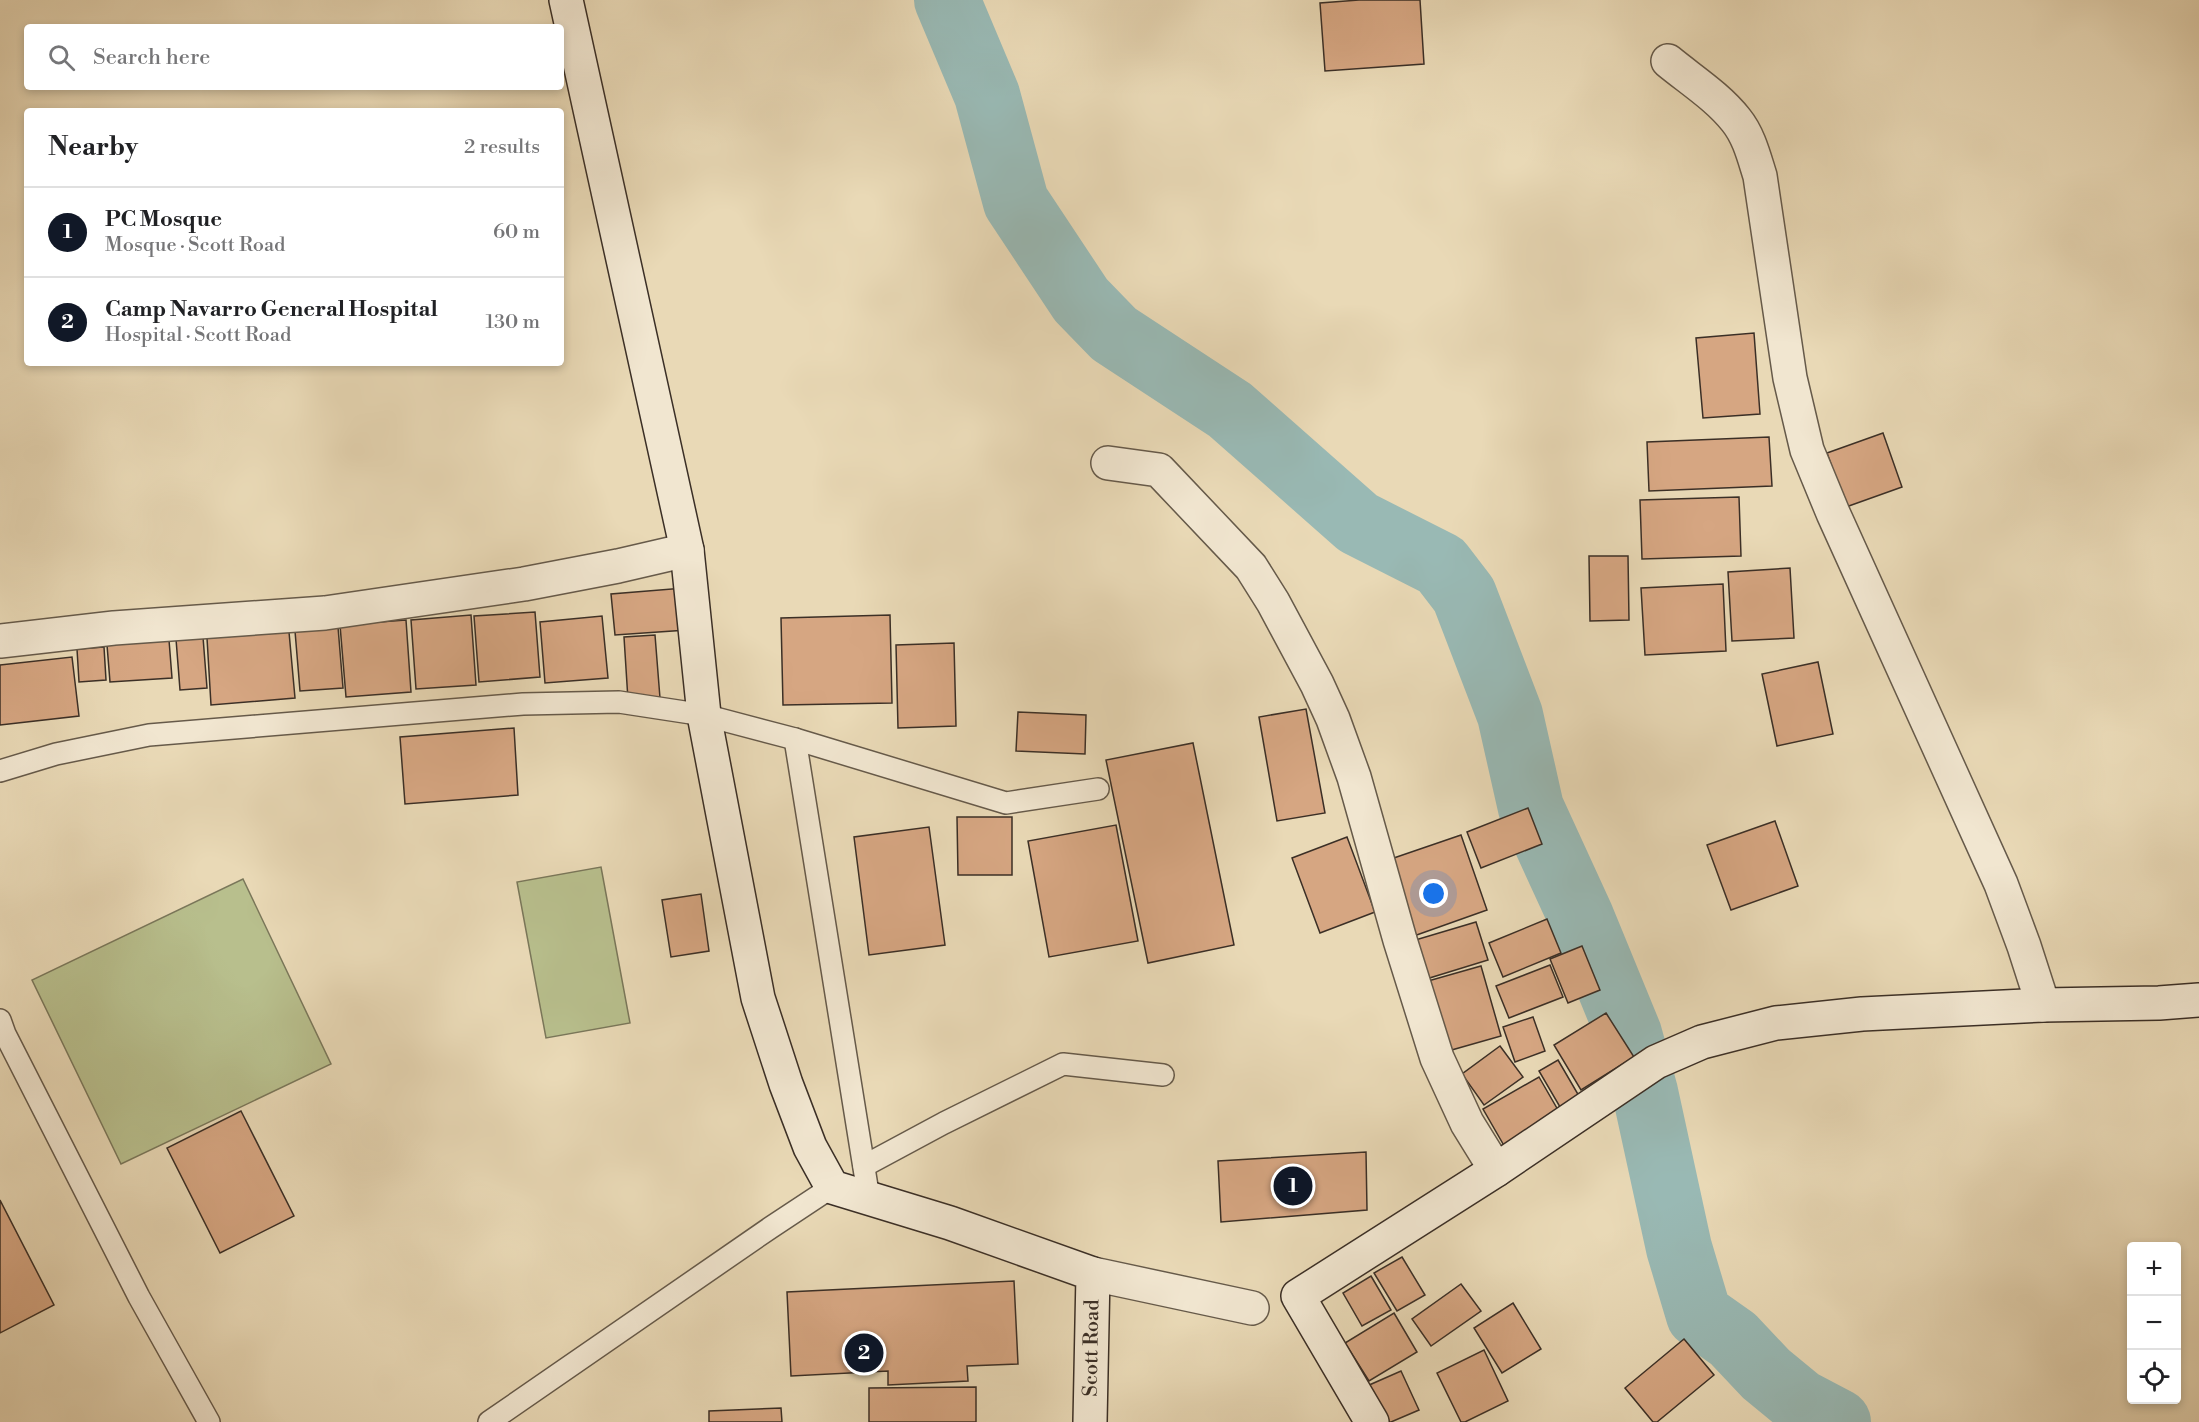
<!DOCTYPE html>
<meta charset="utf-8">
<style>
:root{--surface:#fff;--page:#f2f2f2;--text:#202124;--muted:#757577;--line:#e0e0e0;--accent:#111827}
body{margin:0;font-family:"Libre Bodoni",serif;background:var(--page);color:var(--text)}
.controls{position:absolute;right:18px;bottom:18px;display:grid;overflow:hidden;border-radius:6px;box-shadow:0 3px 9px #0003}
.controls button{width:54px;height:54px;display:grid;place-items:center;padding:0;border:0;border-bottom:2px solid var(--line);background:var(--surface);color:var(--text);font:30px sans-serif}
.you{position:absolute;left:1434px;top:894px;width:21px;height:21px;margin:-15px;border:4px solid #fff;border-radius:50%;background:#1a73e8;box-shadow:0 0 0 9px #1a73e833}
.badge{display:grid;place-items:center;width:39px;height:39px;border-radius:50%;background:var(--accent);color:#fff;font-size:20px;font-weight:700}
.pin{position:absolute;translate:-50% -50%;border:3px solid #fff;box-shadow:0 2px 6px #0006}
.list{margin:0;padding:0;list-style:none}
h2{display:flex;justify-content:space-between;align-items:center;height:78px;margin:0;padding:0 24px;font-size:26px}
h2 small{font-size:20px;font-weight:400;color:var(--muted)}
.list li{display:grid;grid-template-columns:39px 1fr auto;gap:18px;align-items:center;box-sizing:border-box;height:90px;padding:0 24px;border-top:2px solid var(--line)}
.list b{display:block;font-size:22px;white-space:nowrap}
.list p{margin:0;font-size:20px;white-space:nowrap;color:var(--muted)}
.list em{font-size:20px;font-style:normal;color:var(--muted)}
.icon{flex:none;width:33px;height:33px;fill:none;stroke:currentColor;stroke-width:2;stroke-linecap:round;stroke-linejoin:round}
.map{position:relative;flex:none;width:2199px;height:1422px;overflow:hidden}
.search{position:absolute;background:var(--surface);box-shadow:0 3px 9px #0003;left:24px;top:24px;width:540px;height:66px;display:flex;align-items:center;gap:15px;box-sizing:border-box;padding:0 21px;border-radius:6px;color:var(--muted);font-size:22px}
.panel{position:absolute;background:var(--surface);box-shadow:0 3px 9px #0003;left:24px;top:108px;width:540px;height:258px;border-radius:6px}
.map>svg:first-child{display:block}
</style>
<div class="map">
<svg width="2199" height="1422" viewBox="0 0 2199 1422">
<rect width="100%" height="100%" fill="#e9d9b6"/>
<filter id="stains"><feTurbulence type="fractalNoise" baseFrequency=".00333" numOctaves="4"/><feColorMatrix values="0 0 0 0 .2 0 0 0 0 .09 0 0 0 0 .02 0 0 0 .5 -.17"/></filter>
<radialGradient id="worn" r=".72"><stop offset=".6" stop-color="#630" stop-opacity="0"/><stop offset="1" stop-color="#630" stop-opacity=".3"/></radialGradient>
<g fill="#b8bf8d" stroke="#7a775a" stroke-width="1.5">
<path d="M 601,867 L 630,1023 L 546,1038 L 517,882 Z"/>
<path d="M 243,879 L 331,1064 L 121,1164 L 32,980 Z"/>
</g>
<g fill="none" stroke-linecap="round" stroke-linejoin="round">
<path stroke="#99b9b4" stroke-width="66" d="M 947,0 L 987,95 L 1016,202 L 1081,300 L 1114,334 L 1230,410 L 1358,523 L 1441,565 L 1464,595 L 1510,715 L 1531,808 L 1581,917 L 1629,1034 L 1645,1092 L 1679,1248 L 1699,1315 L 1733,1339 L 1766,1374 L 1800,1402 L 1838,1422"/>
</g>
<g fill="#d6a682" stroke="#3b2f26" stroke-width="1.5">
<path d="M 1359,0 L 1420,0 L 1424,64 L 1325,71 L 1320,3 Z"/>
<path d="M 1754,333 L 1760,414 L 1703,418 L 1696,338 Z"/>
<path d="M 1883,433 L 1902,487 L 1846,507 L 1827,453 Z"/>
<path d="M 1769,437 L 1772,486 L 1649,491 L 1647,442 Z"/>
<path d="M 1739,497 L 1741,556 L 1642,559 L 1640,500 Z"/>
<path d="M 1589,556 L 1628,556 L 1629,620 L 1590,621 Z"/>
<path d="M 1790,568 L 1794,638 L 1732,641 L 1728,572 Z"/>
<path d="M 1723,584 L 1726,651 L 1645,655 L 1641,588 Z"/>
<path d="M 684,588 L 687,630 L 615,635 L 611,594 Z"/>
<path d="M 535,612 L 540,677 L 479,682 L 474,616 Z"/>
<path d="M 471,615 L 476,685 L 416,689 L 411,620 Z"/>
<path d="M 890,615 L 892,703 L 783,705 L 781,618 Z"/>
<path d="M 602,616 L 608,678 L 545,683 L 540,622 Z"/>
<path d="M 406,620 L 411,692 L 346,697 L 340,625 Z"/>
<path d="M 338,627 L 343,688 L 300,691 L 295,631 Z"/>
<path d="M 289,632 L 295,698 L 211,705 L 207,638 Z"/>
<path d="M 655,635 L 660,698 L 628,700 L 624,637 Z"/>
<path d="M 203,637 L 207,688 L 180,690 L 176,639 Z"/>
<path d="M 169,640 L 172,678 L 110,682 L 107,645 Z"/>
<path d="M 954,643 L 956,726 L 898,728 L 896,645 Z"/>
<path d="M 104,647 L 106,680 L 79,682 L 77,649 Z"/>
<path d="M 72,657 L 79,716 L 0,725 L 0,665 Z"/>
<path d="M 1818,662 L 1833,734 L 1777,746 L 1762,674 Z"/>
<path d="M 1306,709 L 1325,813 L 1277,821 L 1259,717 Z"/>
<path d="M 1018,712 L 1086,715 L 1085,754 L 1016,751 Z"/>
<path d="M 514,728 L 518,795 L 405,804 L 400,737 Z"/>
<path d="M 1193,743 L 1234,945 L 1148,963 L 1106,760 Z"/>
<path d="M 1528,808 L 1542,844 L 1481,868 L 1467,832 Z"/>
<path d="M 957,817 L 1012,817 L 1012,875 L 958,875 Z"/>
<path d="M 1775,821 L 1798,886 L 1731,910 L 1707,845 Z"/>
<path d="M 1116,825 L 1138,941 L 1049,957 L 1028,841 Z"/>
<path d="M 929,827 L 945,945 L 869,955 L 854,837 Z"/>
<path d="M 1461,835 L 1487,910 L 1411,937 L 1385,861 Z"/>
<path d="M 1347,837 L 1375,912 L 1320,933 L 1292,858 Z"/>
<path d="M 701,894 L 709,951 L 671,957 L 662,900 Z"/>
<path d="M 1547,919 L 1561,953 L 1503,977 L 1489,943 Z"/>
<path d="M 1476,922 L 1488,960 L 1423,980 L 1412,941 Z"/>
<path d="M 1582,946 L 1600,990 L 1568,1003 L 1550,959 Z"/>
<path d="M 1550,965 L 1563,997 L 1509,1018 L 1496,986 Z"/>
<path d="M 1481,966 L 1501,1036 L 1441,1053 L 1421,983 Z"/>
<path d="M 1606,1013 L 1634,1057 L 1581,1090 L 1554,1045 Z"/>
<path d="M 1533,1017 L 1545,1051 L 1515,1062 L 1503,1027 Z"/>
<path d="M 1500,1046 L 1523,1077 L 1484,1105 L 1462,1074 Z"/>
<path d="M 1558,1060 L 1579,1096 L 1560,1107 L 1539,1071 Z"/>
<path d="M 1539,1077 L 1562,1117 L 1506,1149 L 1483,1109 Z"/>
<path d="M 241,1111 L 294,1216 L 220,1253 L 167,1148 Z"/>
<path d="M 1366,1152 L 1367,1210 L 1221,1222 L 1218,1161 Z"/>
<path d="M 0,1200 L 54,1305 L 0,1333 Z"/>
<path d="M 1402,1257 L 1425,1295 L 1397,1311 L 1374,1273 Z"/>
<path d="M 1371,1276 L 1391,1310 L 1362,1326 L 1343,1293 Z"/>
<path d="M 1014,1281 L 1018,1364 L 967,1366 L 968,1381 L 888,1385 L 888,1371 L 791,1376 L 787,1292 Z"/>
<path d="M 1461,1284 L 1481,1311 L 1431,1346 L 1412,1319 Z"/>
<path d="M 1513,1303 L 1541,1349 L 1502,1373 L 1474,1328 Z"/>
<path d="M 1394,1313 L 1417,1352 L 1369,1381 L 1345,1343 Z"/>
<path d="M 1684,1339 L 1714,1375 L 1657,1422 L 1653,1422 L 1625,1388 Z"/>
<path d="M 1484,1350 L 1508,1401 L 1465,1422 L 1461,1422 L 1437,1373 Z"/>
<path d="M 1401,1371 L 1419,1410 L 1391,1422 L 1382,1422 L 1367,1386 Z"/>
<path d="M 976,1387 L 976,1422 L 869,1422 L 869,1388 Z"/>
<path d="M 781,1408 L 782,1422 L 709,1422 L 709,1411 Z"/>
</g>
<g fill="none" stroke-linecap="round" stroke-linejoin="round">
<defs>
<g id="lane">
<path d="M 795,739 L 869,1199"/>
<path d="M 0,771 L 56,754 L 149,735 L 523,704 L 619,702 L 704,715 L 795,739 L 1006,803 L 1098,789"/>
<path d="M 0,1020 L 5,1034 L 139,1297 L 209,1422"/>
<path d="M 864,1166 L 944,1123 L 1063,1064 L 1163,1075"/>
<path d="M 489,1422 L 770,1228 L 832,1187"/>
</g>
<g id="street">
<path d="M 1668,61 C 1691,80 1718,97 1736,120 C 1749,136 1754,157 1760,176 L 1790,378 L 1807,450 L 1833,513 L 2001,884 L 2024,946 L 2043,1005"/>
<path d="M 1108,463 L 1159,470 L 1251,567 L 1273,602 L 1317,684 L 1333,719 L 1354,777 L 1400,940 L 1437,1058 L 1467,1123 L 1496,1170"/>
<path d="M 0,641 L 114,628 L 325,613 L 524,584 L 618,566 L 687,550"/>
<path d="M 1093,1274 L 1252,1308"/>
</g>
<g id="secondary">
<path d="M 566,0 L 687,550 L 704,715 L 758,998 L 786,1084 L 810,1147 L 832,1187 L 950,1223 L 1093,1274 L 1090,1422"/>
<path d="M 1372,1422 L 1298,1296 L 1496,1170 L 1656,1062 L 1702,1042 L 1776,1023 L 1862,1014 L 2043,1005 L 2159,1003 L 2199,1000"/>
</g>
</defs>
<use href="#lane" stroke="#665a4a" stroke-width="24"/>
<use href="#street" stroke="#665a4a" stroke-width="36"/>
<use href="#secondary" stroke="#3b2f26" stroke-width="36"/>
<use href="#lane" stroke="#f1e6d0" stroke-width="21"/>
<use href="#street" stroke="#f1e6d0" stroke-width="33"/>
<use href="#secondary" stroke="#f1e6d0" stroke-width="33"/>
</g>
<g text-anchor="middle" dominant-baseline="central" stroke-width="5" stroke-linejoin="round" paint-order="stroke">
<g font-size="20" fill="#3b2f26" stroke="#f1e6d0">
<text transform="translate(1092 1348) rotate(-89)">Scott Road</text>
</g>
</g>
<rect width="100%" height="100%" filter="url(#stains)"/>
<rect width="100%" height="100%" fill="url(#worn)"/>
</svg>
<div class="controls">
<button>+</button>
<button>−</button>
<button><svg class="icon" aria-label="locate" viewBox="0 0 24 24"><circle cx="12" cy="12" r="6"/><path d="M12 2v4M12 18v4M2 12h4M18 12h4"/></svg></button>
</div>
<div class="you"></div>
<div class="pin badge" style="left:1293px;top:1186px">1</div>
<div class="pin badge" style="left:864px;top:1353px">2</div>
<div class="search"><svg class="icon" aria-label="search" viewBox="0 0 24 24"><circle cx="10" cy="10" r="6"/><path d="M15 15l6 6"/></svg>Search here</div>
<section class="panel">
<h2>Nearby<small>2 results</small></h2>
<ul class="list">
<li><span class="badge">1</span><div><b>PC Mosque</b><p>Mosque · Scott Road</p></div><em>60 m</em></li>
<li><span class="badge">2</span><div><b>Camp Navarro General Hospital</b><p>Hospital · Scott Road</p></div><em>130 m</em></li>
</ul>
</section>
</div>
